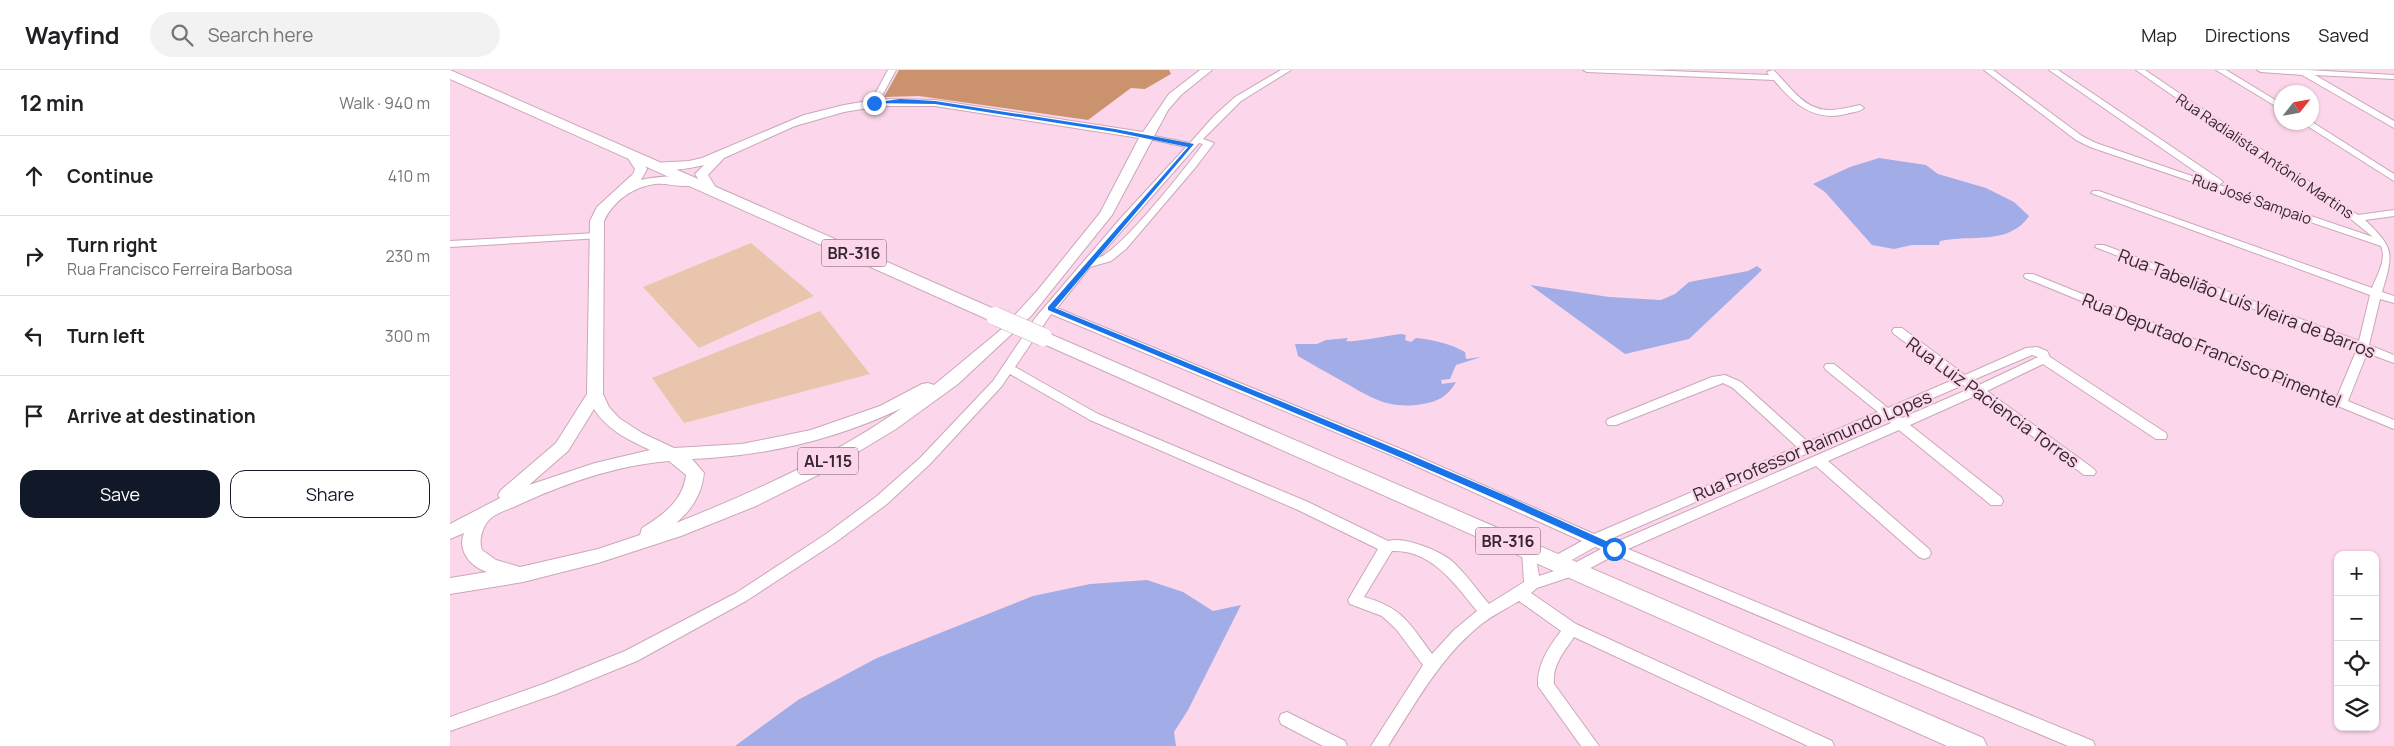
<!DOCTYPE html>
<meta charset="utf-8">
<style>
:root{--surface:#fff;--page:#f2f2f2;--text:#202124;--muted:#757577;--line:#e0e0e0;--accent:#111827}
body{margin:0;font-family:Manrope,sans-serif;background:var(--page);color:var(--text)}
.controls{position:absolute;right:15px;bottom:15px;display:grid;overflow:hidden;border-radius:10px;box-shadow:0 1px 4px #0004}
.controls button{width:45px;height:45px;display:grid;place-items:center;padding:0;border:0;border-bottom:1px solid var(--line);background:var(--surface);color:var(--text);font:25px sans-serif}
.compass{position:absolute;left:1824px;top:15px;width:45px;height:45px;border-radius:50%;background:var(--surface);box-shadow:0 1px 4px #0004;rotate:59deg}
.stop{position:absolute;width:15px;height:15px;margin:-11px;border:4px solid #1a73e8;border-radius:50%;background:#fff}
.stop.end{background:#1a73e8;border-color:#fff;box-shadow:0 1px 5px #0008}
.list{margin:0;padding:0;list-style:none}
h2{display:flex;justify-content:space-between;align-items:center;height:65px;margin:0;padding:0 20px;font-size:21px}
h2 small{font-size:16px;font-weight:400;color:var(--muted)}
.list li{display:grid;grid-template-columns:32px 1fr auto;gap:15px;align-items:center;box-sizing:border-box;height:80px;padding:0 20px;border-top:1px solid var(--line)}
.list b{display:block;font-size:19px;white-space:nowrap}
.list p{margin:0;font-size:16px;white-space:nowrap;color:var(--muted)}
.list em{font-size:16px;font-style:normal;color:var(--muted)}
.actions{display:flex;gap:10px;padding:15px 20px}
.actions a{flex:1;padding:11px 0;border:1px solid var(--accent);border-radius:15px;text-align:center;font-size:18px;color:var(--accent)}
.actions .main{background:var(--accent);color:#fff}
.icon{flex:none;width:28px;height:28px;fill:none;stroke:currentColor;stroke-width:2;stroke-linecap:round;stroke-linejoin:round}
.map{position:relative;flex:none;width:1944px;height:676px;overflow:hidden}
header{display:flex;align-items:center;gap:30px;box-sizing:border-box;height:70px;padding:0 25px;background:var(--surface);border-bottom:1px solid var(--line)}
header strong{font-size:24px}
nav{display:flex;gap:28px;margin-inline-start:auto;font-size:18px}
.search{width:350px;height:45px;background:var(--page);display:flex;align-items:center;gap:12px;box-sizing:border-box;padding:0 18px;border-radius:28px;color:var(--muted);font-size:19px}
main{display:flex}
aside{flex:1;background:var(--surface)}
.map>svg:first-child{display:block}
</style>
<header>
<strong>Wayfind</strong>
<div class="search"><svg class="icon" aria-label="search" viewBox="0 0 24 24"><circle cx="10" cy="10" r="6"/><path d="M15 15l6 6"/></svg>Search here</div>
<nav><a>Map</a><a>Directions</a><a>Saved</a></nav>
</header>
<main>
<aside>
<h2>12 min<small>Walk · 940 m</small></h2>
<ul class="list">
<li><svg class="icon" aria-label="ahead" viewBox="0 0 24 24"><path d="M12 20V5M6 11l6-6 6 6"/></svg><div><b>Continue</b></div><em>410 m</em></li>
<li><svg class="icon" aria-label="right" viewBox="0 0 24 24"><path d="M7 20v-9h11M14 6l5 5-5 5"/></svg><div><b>Turn right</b><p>Rua Francisco Ferreira Barbosa</p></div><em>230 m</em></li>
<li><svg class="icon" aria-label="left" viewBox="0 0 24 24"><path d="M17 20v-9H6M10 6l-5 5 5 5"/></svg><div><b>Turn left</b></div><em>300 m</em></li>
<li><svg class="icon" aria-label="arrive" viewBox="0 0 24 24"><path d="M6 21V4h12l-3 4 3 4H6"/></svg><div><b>Arrive at destination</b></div></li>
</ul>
<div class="actions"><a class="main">Save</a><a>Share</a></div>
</aside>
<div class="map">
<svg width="1944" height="676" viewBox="0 0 1944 676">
<rect width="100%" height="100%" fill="#fcd7eb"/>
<g fill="#eac5ae">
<path d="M 301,173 L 364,226 L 249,278 L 193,217 Z"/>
<path d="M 370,241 L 420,304 L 234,353 L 202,308 Z"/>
</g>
<path fill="#cb926e" d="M 449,0 L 719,0 L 721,4 L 695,19 L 681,18 L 638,50 L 469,26 L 434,27 Z"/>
<g fill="#a2ace7">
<path d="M 1429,88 L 1476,95 L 1488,104 L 1536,118 L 1564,132 L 1579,146 C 1559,176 1521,164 1490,171 L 1489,175 L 1462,175 L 1444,179 L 1422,175 L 1375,122 L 1363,114 L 1400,97 Z"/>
<path d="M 1307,196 L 1312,200 L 1239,269 L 1175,284 L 1080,215 L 1159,227 L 1211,230 L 1225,224 L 1239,212 L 1298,201 Z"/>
<path d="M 951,264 L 956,265 L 955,270 L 961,272 L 966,268 C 984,270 999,273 1015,282 L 1016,289 L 1031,287 L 1006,295 L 1000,309 L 991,310 L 992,314 L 1006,312 C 998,326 988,332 972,334 C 938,340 920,327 892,311 C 878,303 863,295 848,286 L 845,274 L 867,274 L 876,270 L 898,268 L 896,271 C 901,273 941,265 951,264 Z"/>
<path d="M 697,510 L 733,522 L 763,541 L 791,535 L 738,640 L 724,662 L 726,676 L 285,676 L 348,630 L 427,588 L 583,526 L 640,514 Z"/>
</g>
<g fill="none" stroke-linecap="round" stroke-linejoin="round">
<defs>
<g id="minor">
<path d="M 438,0 L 446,0 L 427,35 L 421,35 L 420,33 Z"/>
<path d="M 831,0 L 841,0 L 791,31 L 753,69 L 764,73 L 745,98 L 676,179 L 661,191 L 640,197 L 607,238 L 958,382 L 1144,464 L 1347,377 L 1283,318 L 1273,313 L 1166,355 L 1158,355 L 1156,352 L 1158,349 L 1262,307 L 1275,305 L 1291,312 L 1358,372 L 1428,342 L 1376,300 L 1374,297 L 1376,294 L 1384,294 L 1438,338 L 1505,309 L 1444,264 L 1442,261 L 1444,258 L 1452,258 L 1515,305 L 1576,278 L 1587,277 L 1597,281 L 1600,287 L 1716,363 L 1717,366 L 1716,369 L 1706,369 L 1593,294 L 1537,321 L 1644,399 L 1646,402 L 1644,405 L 1634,405 L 1527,325 L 1460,355 L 1551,427 L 1553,431 L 1551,435 L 1541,435 L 1449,360 L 1378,391 L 1479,479 L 1481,483 L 1479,487 L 1474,489 L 1469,487 L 1366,396 L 1178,479 L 1643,671 L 1645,676 L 1618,676 L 1165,485 L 1129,504 L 1087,518 L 1081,523 L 1126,554 L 1382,671 L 1384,676 L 1358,676 L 1124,567 C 1114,582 1102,595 1104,614 L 1149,676 L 1131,676 L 1088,616 C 1087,594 1099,577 1111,561 L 1069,531 C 1056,539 1041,546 1029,556 C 990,588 965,634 938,676 L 921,676 L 973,595 L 946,559 L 932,546 L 900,534 L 898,530 L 928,479 L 848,440 L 640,350 L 560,304 L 551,317 L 480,394 L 437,434 L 386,472 L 296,531 L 187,591 L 106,624 L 0,661 L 0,647 L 96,613 L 175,581 L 286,523 L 376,464 L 427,426 L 470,388 L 543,311 L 586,247 L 670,149 L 736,77 L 694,68 L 694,64 L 740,73 L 764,46 L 785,27 ZM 749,73 L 753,74 C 737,96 670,182 648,188 ZM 601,244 L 948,388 L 1132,471 L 1101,488 L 1099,492 L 1101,496 L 1106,498 L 1111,496 L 1145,477 L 1151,479 L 1119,496 L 1089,506 L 1084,477 L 1079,475 L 1074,477 L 1072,481 L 1074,512 L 1039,534 C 1027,520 1016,504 1003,492 C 991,481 954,466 938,471 L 858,432 L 648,344 L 565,297 ZM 1582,285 L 1588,287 L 1529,315 L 1523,310 ZM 1513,315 L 1519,319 L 1452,348 L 1446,344 ZM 1436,349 L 1441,353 L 1164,473 L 1158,470 ZM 942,481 C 981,479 1005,514 1027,541 L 1004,560 L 982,584 C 959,553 953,538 914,527 Z"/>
<path d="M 1133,0 L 1196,0 L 1319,5 L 1317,2 L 1323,0 C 1330,6 1335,13 1342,20 C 1365,45 1379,42 1410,35 L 1414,38 C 1410,42 1402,42 1396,44 C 1364,52 1344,34 1324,10 L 1137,2 Z"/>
<path d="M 1534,0 L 1543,0 L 1632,66 L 1646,73 L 1762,113 L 1599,0 L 1608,0 L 1771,110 L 1773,112 L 1769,115 L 1923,167 L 1902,150 L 1686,0 L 1695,0 L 1908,145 L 1944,140 L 1944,146 L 1915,150 C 1944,178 1944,182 1932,222 L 1944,226 L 1944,233 L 1930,229 L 1919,275 L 1944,285 L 1944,293 L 1917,283 L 1898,331 L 1944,350 L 1944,359 L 1575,208 L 1574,206 L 1575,204 L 1583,204 L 1887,327 L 1907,279 L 1645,177 L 1646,175 L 1654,175 L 1909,271 L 1920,225 L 1641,123 L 1643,121 L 1649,121 L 1922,218 C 1927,205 1937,190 1931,176 L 1640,77 L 1626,70 Z"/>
<path d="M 1766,0 L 1776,0 L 1832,34 L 1832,40 Z"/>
<path d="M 1807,0 L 1858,0 L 1944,5 L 1944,9 L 1865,5 L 1944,51 L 1944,58 L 1852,5 L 1811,2 Z"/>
<path d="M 1851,52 L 1862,52 L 1944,104 L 1944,111 Z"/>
<path d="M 147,163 L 151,164 L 151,168 L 0,177 L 0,171 Z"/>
<path d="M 837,642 L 895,671 L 897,676 L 873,676 L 831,654 L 829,649 L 831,644 Z"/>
</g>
<path id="major" d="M 750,0 L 762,0 L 731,25 L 718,40 L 662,145 L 581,246 L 508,314 L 446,359 L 378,400 L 306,436 L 231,466 L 148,493 L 73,512 L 0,524 L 0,508 L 37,502 C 21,497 7,481 14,463 L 0,469 L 0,454 L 50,428 L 48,425 L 51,420 L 106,373 L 137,324 L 140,151 L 147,137 L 183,104 L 185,99 L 176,85 L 178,82 L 186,82 L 197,99 L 191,110 C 202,107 239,103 247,112 C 239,121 217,112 205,114 C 183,117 163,131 154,151 L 153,324 L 159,337 L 169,348 L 192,363 L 224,378 L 292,374 L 361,360 L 430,336 L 472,314 L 478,313 L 484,315 L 553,258 L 587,221 L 650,143 L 689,68 L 485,36 L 430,36 L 394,42 L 345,56 L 274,88 L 258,105 L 268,121 L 262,125 L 258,124 L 245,104 L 254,95 C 242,98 209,104 201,96 L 203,93 L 239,91 L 252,88 L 354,45 L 394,35 L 430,29 L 485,30 L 693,62 L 719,24 ZM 452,338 C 382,387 304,422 226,453 C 242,440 252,423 254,403 L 242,389 C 315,386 385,370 452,338 ZM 144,339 C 157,360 179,370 200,380 L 145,393 L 79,415 L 118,381 ZM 219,391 L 236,405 C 233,431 213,445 192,458 L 190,465 L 148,479 L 70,497 L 46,490 L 32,480 C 28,470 33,455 41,448 C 48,442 60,439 68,435 C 116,413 167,395 219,391 Z"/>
<g id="highway">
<path d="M 0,0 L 551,242 L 554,246 L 551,250 L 539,250 L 0,9 Z"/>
<path d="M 593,261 L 1533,668 L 1537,676 L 1497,676 L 587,271 L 584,267 L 587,263 Z"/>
</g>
</defs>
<use href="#minor" stroke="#caa7ba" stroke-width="2"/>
<use href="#major" stroke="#caa7ba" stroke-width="2"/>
<use href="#highway" stroke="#caa7ba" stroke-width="2"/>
<use href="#minor" fill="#fff" fill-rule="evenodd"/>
<use href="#major" fill="#fff" fill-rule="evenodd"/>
<use href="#highway" fill="#fff" fill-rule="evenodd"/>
<defs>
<path id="highway-bridge" d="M 545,246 L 593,267"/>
</defs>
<use href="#highway-bridge" stroke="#caa7ba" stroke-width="19" stroke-linecap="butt"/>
<use href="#highway-bridge" stroke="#fff" stroke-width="18"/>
</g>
<path fill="#1a73e8" d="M 450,29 L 485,31 L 665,59 L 744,74 L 605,238 L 956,383 L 1061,428 L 1167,476 L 1167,481 L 1161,481 C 976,395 786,319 598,240 L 598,237 L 738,77 L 665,62 L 485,34 L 421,33 Z"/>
<g text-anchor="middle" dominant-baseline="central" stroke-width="4.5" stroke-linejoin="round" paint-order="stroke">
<g font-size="15" fill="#34262e" stroke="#fcd7eb">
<text transform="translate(1815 86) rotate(34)">Rua Radialista Antônio Martins</text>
<text transform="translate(1802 129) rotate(19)">Rua José Sampaio</text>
</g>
<g fill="#fcd7eb" stroke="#705b67" stroke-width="1">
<rect x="371.5" y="169.5" width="65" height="27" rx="4"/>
<rect x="348" y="377.5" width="60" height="27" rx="4"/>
<rect x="1025.5" y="457.5" width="65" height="27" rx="4"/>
</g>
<g font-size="16" font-weight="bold" fill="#34262e">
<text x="404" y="183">BR-316</text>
<text x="378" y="391">AL-115</text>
<text x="1058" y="471">BR-316</text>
</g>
<g font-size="18" fill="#34262e" stroke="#fcd7eb">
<text transform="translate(1797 233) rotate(21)">Rua Tabelião Luís Vieira de Barros</text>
<text transform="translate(1762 280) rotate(22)">Rua Deputado Francisco Pimentel</text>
<text transform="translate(1543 332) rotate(36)">Rua Luiz Paciencia Torres</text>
<text transform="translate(1362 375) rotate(-23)">Rua Professor Raimundo Lopes</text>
</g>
</g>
</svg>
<div class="controls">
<button>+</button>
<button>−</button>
<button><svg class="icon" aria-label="locate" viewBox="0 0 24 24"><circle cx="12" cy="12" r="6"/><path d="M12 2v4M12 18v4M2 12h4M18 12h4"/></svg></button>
<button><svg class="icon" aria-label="layers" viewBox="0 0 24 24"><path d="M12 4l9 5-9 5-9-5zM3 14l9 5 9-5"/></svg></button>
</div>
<svg class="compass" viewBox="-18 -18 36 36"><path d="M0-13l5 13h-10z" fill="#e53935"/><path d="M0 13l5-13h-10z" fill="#757577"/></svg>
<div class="stop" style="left:1164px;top:479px"></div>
<div class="stop end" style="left:424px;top:33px"></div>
</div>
</main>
